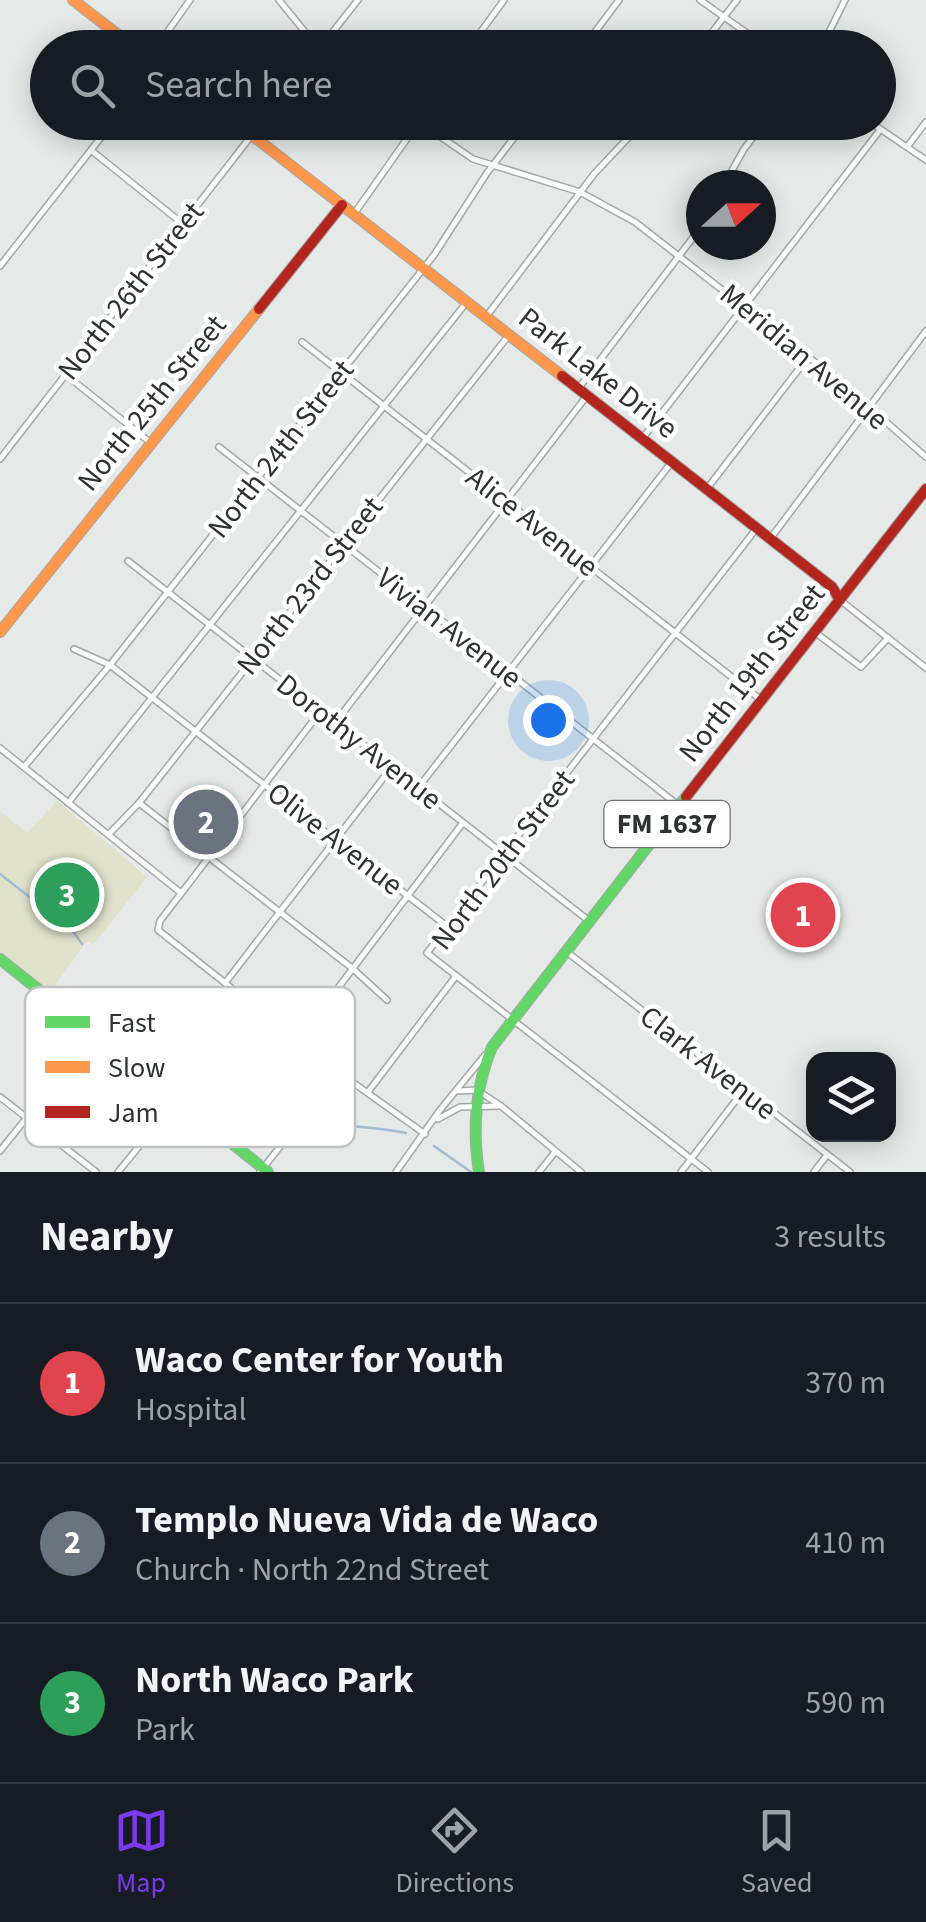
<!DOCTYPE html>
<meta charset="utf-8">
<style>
:root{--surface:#171b24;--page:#20242c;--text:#f1f3f6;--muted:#9ea1a6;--line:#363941;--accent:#7c3aed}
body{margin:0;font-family:"Source Sans 3",sans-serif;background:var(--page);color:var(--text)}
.controls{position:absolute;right:30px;bottom:30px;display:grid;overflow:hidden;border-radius:20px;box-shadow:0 5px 25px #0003}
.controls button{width:90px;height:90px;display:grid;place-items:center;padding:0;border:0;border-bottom:2px solid var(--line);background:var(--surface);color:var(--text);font:50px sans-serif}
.compass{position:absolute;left:686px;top:170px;width:90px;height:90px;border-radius:50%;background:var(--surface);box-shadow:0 5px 25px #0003;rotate:69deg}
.you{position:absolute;left:548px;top:720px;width:35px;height:35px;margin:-25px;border:8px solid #fff;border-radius:50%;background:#1a73e8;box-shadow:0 0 0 15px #1a73e833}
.badge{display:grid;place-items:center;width:65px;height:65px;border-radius:50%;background:var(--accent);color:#fff;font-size:32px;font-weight:700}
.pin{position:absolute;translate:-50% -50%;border:5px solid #fff;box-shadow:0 2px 10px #0006}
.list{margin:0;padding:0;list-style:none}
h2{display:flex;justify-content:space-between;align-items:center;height:130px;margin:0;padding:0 40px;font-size:42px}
h2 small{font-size:32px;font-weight:400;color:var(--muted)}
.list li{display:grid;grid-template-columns:65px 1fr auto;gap:30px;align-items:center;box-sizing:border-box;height:160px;padding:0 40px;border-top:2px solid var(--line)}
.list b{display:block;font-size:38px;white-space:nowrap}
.list p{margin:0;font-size:32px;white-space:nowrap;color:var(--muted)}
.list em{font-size:32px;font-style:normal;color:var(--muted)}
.icon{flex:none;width:55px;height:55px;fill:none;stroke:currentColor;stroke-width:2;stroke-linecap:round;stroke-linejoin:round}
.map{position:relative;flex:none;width:926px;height:1172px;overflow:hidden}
.search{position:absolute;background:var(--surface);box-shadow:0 5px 25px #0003;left:30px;right:30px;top:30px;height:110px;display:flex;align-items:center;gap:25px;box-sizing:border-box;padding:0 35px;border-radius:55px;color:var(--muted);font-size:38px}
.sheet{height:610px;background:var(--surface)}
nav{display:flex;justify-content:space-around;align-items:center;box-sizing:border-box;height:140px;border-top:2px solid var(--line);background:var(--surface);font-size:28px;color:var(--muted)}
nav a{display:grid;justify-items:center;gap:5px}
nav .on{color:var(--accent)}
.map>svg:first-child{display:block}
</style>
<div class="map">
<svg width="926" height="1172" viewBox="0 0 926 1172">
<rect width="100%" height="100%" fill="#e5eae8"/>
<path fill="#e0e1ca" d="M 57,801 L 147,877 L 93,945 L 87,941 L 49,993 L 0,954 L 0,811 L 27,833 Z"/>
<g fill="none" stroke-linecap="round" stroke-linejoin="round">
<g stroke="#9fbbd3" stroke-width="2.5">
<path d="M 0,874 L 72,930 L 82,944"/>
<path d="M 227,1057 L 299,1111"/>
<path d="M 311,1119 C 342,1128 374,1126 406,1133"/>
<path d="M 434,1146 L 471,1172"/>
</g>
<defs>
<g id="street">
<path d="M 279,0 L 318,48"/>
<path d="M 700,0 L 768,48"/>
<path d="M 156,48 L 190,0"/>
<path d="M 320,48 L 358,0"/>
<path d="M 469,48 L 504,0"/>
<path d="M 583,48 L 619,0"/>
<path d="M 700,48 L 737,0"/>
<path d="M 821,48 L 845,0"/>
<path d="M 419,122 L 473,159 L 580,192 L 635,222 L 843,384 L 926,457"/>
<path d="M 870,122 L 926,160"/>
<path d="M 907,147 L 926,122"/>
<path d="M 92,151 L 183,224"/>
<path d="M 724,185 L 744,149 L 765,122"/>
<path d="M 354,214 L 418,123"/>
<path d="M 0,266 L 113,122"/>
<path d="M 486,317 L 594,174 L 643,122"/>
<path d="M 302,342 L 760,699"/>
<path d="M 66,375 L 151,443"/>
<path d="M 578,389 L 701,227"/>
<path d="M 642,439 L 880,130"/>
<path d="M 219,447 L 678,805"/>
<path d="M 0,459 L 262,122"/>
<path d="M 706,490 L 808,357"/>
<path d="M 770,539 L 926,331"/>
<path d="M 128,561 L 588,920"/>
<path d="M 840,600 L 926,668"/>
<path d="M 816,633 L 861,667 L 888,638"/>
<path d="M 74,649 L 110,665 L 448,927"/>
<path d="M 320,712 L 160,921 L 158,930 L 334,1069 L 425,1134"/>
<path d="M 335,723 L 586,397"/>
<path d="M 0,748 L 181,893"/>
<path d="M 24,767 L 110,665 L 434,255 L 487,173 L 526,122"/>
<path d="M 418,788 L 671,463"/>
<path d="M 68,803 L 466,303"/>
<path d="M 139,803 L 352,968 L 387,1000"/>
<path d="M 109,834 L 139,803 L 509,335"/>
<path d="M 567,952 L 850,1172"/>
<path d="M 225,983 L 391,768"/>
<path d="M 298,1041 L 462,824"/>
<path d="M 368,1092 L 456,976"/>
<path d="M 0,1097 L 96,1172"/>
<path d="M 501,1106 L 581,1172"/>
<path d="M 438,1119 L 460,1107 L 501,1106 L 477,1090 L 459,1091"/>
<path d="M 0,1151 L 94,1034"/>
<path d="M 118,1172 L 254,1006"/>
<path d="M 260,1172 L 339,1072"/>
<path d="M 396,1172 L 440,1110 L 485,1055"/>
<path d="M 539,1172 L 555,1152"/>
<path d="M 681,1172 L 743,1091"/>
<path d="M 708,1172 L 427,953 L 756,529"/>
<path d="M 814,1172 L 827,1155"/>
</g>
<g id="fast">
<path d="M 0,959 L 268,1172"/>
<path d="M 479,1172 C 472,1128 475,1088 492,1047 L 686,797"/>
</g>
<g id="slow">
<path d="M 73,0 L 135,48"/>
<path d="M 235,122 L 562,376"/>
<path d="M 0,632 L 259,309"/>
</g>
<g id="jam">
<path d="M 259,309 L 342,205"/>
<path d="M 562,376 L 832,587 L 840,600"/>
<path d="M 686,797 L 926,489"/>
</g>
</defs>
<use href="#street" stroke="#a4a7a7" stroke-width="8"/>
<use href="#fast" stroke="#a4a7a7" stroke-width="12"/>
<use href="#slow" stroke="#a4a7a7" stroke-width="12"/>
<use href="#jam" stroke="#a4a7a7" stroke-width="12"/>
<use href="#street" stroke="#fbfcfc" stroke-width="5"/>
<use href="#fast" stroke="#63d668" stroke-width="10"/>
<use href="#slow" stroke="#ff974d" stroke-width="10"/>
<use href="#jam" stroke="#b3261e" stroke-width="10"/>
</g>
<g text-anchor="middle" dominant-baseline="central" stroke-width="9" stroke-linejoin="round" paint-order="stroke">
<rect fill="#fff" stroke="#6d706f" stroke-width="2.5" x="604.5" y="801" width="125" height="46" rx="8"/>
<g font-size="28" font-weight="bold" fill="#2e3231">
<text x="667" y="824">FM 1637</text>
</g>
<g font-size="30" fill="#2e3231" stroke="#fff">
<text transform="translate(131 291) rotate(-52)">North 26th Street</text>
<text transform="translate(804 357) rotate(40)">Meridian Avenue</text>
<text transform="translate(598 373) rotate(38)">Park Lake Drive</text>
<text transform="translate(152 403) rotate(-51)">North 25th Street</text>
<text transform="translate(281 449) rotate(-52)">North 24th Street</text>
<text transform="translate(532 522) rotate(38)">Alice Avenue</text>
<text transform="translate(310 586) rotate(-52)">North 23rd Street</text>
<text transform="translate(449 628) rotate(38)">Vivian Avenue</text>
<text transform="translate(752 673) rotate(-52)">North 19th Street</text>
<text transform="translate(359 742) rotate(38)">Dorothy Avenue</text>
<text transform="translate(335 839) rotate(38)">Olive Avenue</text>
<text transform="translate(503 860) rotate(-53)">North 20th Street</text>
<text transform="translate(708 1063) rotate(38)">Clark Avenue</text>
</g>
</g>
<rect x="25" y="987" width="330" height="160" rx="15" fill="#fff" stroke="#c0c2c1" stroke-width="2.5"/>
<rect x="45" y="1016" width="45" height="12" fill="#63d668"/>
<rect x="45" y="1061" width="45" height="12" fill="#ff974d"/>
<rect x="45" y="1106" width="45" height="12" fill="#b3261e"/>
<g font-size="28" fill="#2e3231">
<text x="108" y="1032">Fast</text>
<text x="108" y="1077">Slow</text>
<text x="108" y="1122">Jam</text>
</g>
</svg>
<div class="controls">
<button><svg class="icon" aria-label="layers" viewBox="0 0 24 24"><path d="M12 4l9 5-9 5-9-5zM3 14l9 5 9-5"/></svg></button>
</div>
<svg class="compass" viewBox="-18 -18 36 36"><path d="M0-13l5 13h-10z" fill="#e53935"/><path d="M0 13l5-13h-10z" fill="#9ea1a6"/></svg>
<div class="you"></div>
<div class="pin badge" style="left:803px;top:915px;background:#e0444e">1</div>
<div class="pin badge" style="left:206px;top:822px;background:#6b7280">2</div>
<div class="pin badge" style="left:67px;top:895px;background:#2e9e5b">3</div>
<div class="search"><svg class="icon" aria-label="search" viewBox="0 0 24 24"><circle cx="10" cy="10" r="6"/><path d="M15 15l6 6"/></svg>Search here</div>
</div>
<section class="sheet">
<h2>Nearby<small>3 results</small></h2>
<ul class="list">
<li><span class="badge" style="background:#e0444e">1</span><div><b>Waco Center for Youth</b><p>Hospital</p></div><em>370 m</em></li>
<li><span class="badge" style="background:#6b7280">2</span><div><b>Templo Nueva Vida de Waco</b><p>Church · North 22nd Street</p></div><em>410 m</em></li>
<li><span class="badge" style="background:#2e9e5b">3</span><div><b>North Waco Park</b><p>Park</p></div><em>590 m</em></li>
</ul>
</section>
<nav>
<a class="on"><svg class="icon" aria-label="map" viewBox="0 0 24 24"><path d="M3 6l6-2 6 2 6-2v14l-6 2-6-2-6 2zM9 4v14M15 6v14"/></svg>Map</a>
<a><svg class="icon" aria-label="directions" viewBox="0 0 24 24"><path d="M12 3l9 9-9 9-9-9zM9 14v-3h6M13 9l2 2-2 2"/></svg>Directions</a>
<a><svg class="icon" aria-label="saved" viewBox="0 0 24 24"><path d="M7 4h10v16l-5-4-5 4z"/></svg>Saved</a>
</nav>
